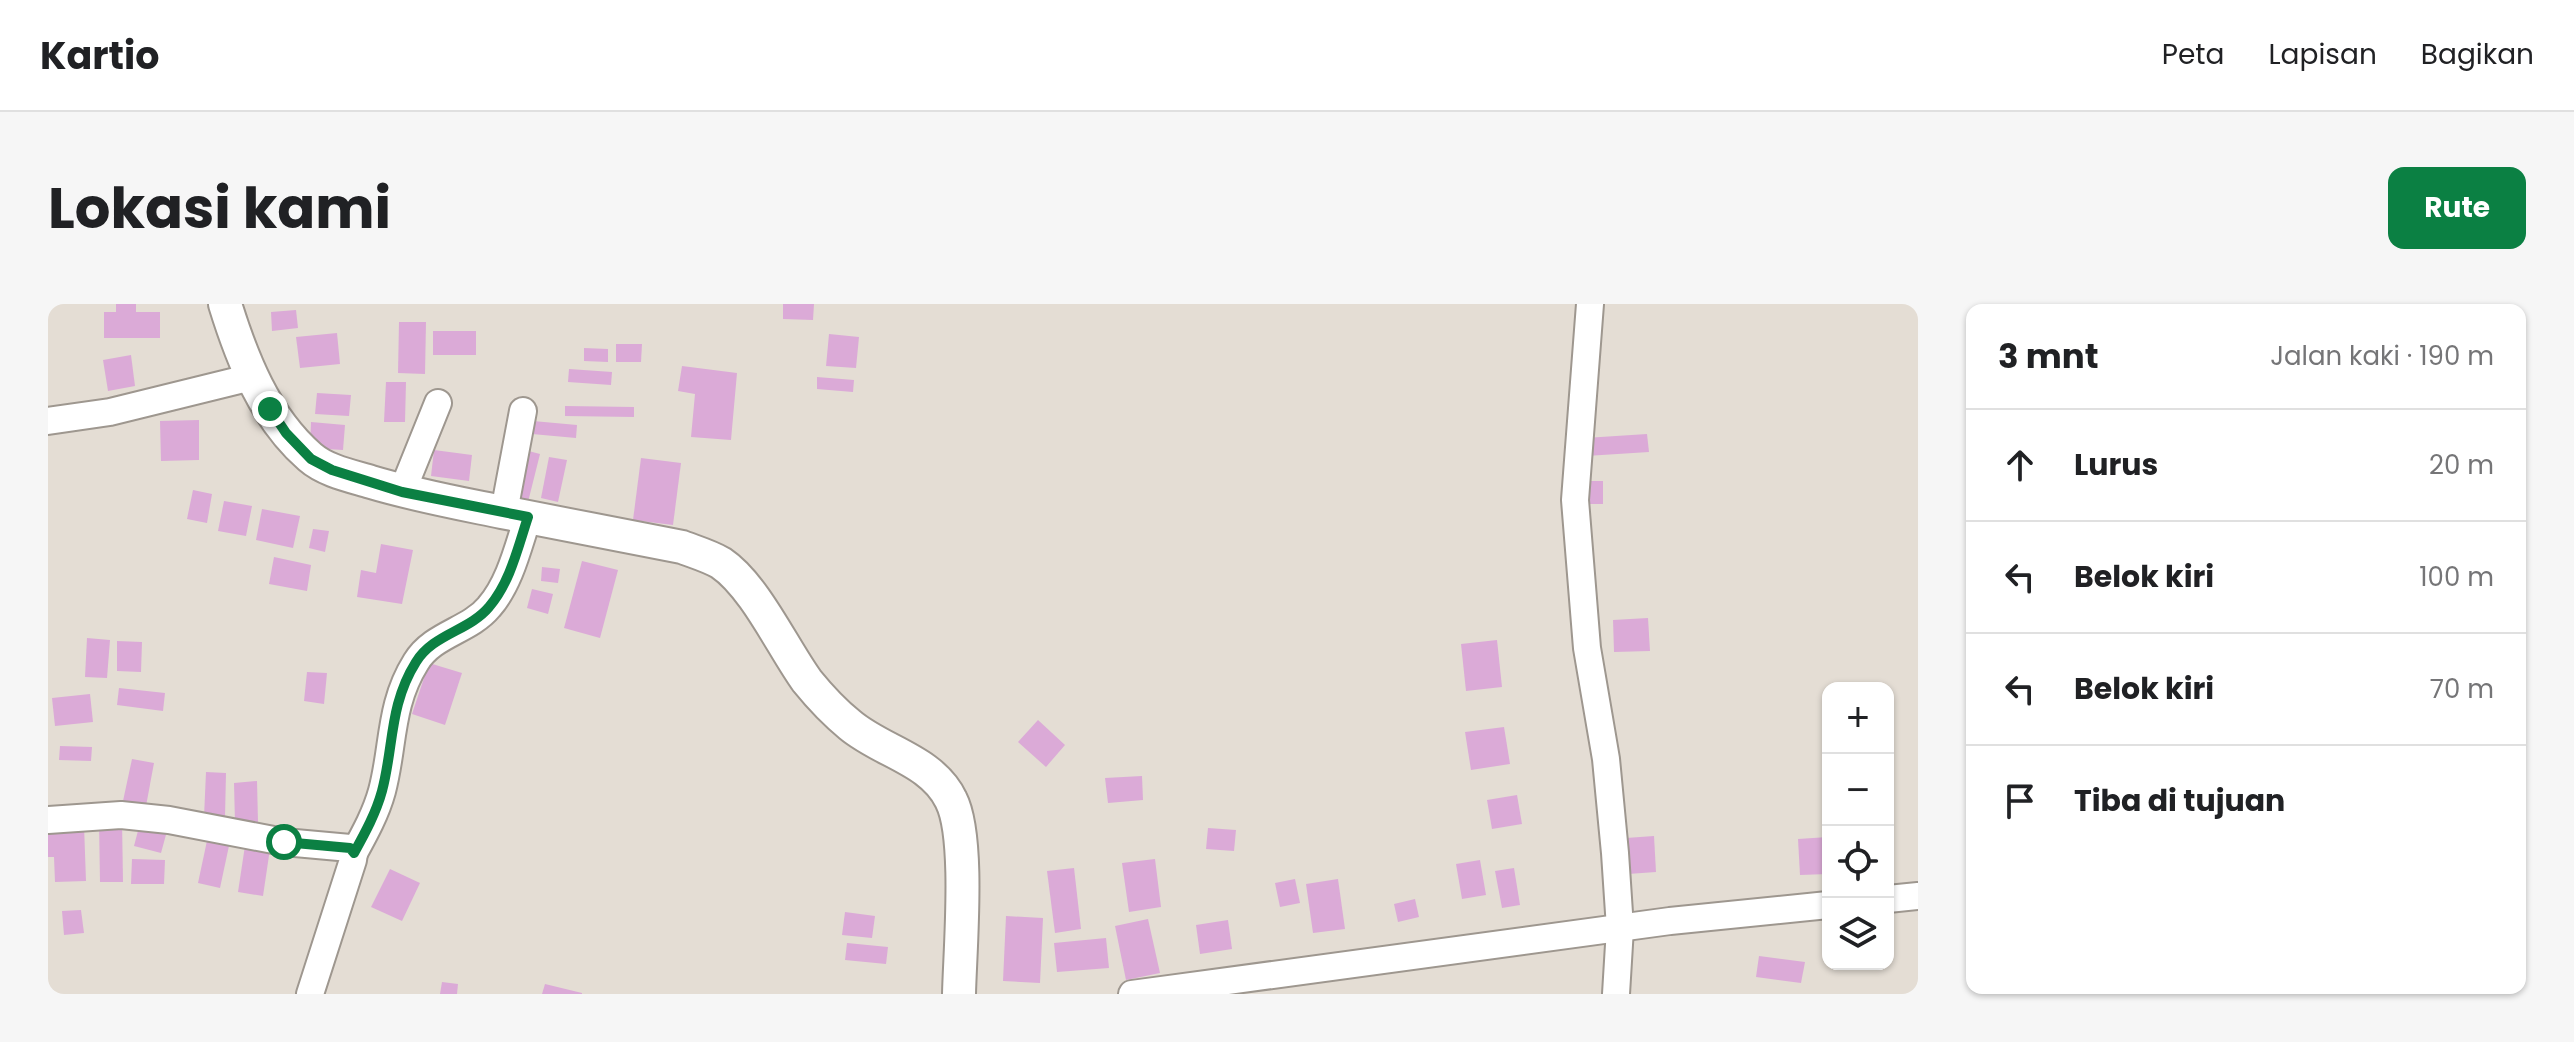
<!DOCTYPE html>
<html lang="id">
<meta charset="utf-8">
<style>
:root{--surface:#fff;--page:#f6f6f6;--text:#202124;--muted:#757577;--line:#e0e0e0;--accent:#0b8043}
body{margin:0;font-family:Poppins,sans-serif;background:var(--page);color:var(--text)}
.controls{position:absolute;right:24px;bottom:24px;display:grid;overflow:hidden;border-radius:16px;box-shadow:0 2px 6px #0004}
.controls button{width:72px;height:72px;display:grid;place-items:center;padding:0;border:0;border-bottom:2px solid var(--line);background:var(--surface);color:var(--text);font:40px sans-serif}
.stop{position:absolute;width:24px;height:24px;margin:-18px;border:6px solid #0b8043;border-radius:50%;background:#fff}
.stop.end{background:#0b8043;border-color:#fff;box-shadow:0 2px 8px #0008}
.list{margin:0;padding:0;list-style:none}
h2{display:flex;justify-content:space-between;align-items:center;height:104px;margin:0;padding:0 32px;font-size:34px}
h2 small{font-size:26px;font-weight:400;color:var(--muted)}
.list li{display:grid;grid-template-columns:52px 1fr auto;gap:24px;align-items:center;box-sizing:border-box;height:112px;padding:0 32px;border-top:2px solid var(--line)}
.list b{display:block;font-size:30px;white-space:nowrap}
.list em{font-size:26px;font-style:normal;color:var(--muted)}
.icon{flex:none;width:44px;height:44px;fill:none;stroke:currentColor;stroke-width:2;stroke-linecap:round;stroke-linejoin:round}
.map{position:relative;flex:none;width:1870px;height:690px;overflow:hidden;border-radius:16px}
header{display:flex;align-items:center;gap:48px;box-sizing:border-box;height:112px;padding:0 40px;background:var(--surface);border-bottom:2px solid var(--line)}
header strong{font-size:38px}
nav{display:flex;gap:44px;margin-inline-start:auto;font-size:28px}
.intro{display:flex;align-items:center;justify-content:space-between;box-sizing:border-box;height:192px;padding:0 48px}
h1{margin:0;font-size:56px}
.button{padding:20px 36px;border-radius:16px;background:var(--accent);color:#fff;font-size:28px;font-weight:700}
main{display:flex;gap:48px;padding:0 48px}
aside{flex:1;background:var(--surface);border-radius:16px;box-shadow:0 2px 6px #0004}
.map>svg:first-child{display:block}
</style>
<header>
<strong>Kartio</strong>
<nav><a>Peta</a><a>Lapisan</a><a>Bagikan</a></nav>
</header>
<div class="intro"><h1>Lokasi kami</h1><a class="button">Rute</a></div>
<main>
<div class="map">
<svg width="1870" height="690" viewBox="0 0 1870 690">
<rect width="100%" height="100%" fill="#e4ddd4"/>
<g fill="#dbaad7">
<path d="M 68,0 L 88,0 L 88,8 L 112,8 L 112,34 L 56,34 L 56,8 L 68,8 Z"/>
<path d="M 735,0 L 766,0 L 765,16 L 735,15 Z"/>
<path d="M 248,6 L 250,24 L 224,27 L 223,8 Z"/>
<path d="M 351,18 L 378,18 L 377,70 L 350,69 Z"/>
<rect x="385" y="27" width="43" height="24"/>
<path d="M 289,29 L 292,60 L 252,64 L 248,33 Z"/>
<path d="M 781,30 L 811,33 L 808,64 L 778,62 Z"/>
<path d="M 568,40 L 594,40 L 593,58 L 568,58 Z"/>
<path d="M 536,44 L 560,45 L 560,58 L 536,57 Z"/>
<path d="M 83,51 L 87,82 L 60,87 L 55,56 Z"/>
<path d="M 634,62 L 689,69 L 683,136 L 643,133 L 647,90 L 630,87 Z"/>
<path d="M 521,65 L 564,68 L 563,81 L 520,78 Z"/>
<path d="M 769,73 L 806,76 L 805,88 L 769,85 Z"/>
<path d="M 338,78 L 358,78 L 357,118 L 336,118 Z"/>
<path d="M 269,89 L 303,91 L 301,112 L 267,110 Z"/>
<path d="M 517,102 L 586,103 L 586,113 L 517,112 Z"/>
<path d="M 151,116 L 151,156 L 113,157 L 112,117 Z"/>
<path d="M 485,117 L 529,121 L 528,134 L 484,130 Z"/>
<path d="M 263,118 L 297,121 L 295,146 L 262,144 Z"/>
<path d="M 1599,130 L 1601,148 L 1538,152 L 1537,134 Z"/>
<path d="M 473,145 L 492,150 L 479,202 L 460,197 Z"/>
<path d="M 386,146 L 424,151 L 421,177 L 383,172 Z"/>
<path d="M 501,153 L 519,156 L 510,198 L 493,194 Z"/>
<path d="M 593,154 L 633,159 L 625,221 L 585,216 Z"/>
<rect x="1538" y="177" width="17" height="23"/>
<path d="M 145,186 L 164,190 L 159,219 L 139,215 Z"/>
<path d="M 176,197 L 204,202 L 198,232 L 170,227 Z"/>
<path d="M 214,205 L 252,212 L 245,244 L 208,236 Z"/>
<path d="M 265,225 L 281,227 L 277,248 L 261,244 Z"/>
<path d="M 333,240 L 365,246 L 354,300 L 309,293 L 313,266 L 328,269 Z"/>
<path d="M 226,253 L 263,261 L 259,287 L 221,280 Z"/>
<path d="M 534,257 L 570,266 L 552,334 L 516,324 Z"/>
<path d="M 494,263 L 512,265 L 510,279 L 493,277 Z"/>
<path d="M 484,285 L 505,290 L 500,310 L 479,304 Z"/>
<path d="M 1600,314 L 1602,347 L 1566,348 L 1565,316 Z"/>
<path d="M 39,334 L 62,336 L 59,374 L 37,373 Z"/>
<path d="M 1449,336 L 1454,383 L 1418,387 L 1413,340 Z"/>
<path d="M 69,337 L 94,338 L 93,368 L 69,367 Z"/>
<path d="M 381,359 L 414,369 L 397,421 L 364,410 Z"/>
<path d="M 259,368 L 279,369 L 276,400 L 256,397 Z"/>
<path d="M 71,384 L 117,389 L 115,407 L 69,401 Z"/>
<path d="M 42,390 L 45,418 L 7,422 L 4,394 Z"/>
<path d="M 990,416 L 1017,441 L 998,463 L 970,438 Z"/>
<path d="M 1456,423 L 1462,460 L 1423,466 L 1417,428 Z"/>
<path d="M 12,442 L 44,443 L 43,457 L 11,456 Z"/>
<path d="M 84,455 L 106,459 L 98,502 L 75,497 Z"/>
<path d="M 158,468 L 178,469 L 177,513 L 156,513 Z"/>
<path d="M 1094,472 L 1095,496 L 1060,499 L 1057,474 Z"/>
<path d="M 209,477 L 210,518 L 187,519 L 186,479 Z"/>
<path d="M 1469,491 L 1474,520 L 1444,525 L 1439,496 Z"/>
<path d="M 74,516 L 75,578 L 52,578 L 51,517 Z"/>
<path d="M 92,519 L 119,527 L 113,549 L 86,542 Z"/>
<path d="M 36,521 L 38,577 L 7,578 L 6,553 L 0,553 L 0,522 Z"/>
<path d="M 1160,524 L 1188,526 L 1186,547 L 1158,545 Z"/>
<path d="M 160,532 L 182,537 L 172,584 L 150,579 Z"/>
<path d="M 1606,532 L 1608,568 L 1580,570 L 1578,534 Z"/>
<path d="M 1780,533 L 1780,570 L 1752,571 L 1750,535 Z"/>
<path d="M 198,535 L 223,538 L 215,592 L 190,588 Z"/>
<path d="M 84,555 L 117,556 L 116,580 L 83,580 Z"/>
<path d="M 1107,555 L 1113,603 L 1081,608 L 1074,559 Z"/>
<path d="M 1432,556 L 1438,591 L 1414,595 L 1408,560 Z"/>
<path d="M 1026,564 L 1033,625 L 1007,629 L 999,567 Z"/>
<path d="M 1466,564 L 1472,601 L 1454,604 L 1447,567 Z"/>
<path d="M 342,565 L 372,579 L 354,617 L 323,603 Z"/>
<path d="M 1247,575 L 1252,599 L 1232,603 L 1227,579 Z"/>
<path d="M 1290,575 L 1297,625 L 1265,629 L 1258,580 Z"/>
<path d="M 1367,595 L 1371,613 L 1350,618 L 1346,600 Z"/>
<path d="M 33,606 L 36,629 L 16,631 L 14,607 Z"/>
<path d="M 797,608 L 827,612 L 824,634 L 794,631 Z"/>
<path d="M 958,612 L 995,614 L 992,679 L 955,677 Z"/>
<path d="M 1100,615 L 1112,669 L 1078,676 L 1067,622 Z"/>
<path d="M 1180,616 L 1184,645 L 1152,650 L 1148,621 Z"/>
<path d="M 1058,634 L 1061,664 L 1009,668 L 1006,639 Z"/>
<path d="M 799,639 L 840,643 L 838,660 L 797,656 Z"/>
<path d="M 1711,652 L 1757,658 L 1753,679 L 1708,673 Z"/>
<path d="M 394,678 L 410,680 L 409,690 L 392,690 Z"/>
<path d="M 497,680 L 534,689 L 534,690 L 494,690 Z"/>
</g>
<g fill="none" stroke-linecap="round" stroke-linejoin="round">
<defs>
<g id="minor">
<path d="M 1542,0 L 1527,196 L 1539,344 L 1558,455 L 1567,549 L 1572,624 L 1568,690"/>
<path d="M 0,117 L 62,108 L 204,73"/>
<path d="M 354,188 L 390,99"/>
<path d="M 456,208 L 475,107"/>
<path d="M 0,516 L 73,511 L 121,516 L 236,538 L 302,544 L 306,549 L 305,556 L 262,690"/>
<path d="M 306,549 C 317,529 328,509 334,487 C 346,442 341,401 368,358 C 385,330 421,327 441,303 C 462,279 470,243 480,213"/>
<path d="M 1840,595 L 1870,592"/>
<path d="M 1084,690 L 1622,617 L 1780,601"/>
</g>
<path id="tertiary" d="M 177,0 C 194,55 217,114 262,153 C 278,167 303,172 323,178 C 366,191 410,199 454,208 C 514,220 574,231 634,243 C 647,248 661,252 673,259 C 707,282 735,344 759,377 C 772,393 786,408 802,421 C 834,448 884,456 903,496 C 922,533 912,645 911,690"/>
</defs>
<use href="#minor" stroke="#9e978f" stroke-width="30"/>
<use href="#tertiary" stroke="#9e978f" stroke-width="36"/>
<use href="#minor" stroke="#fff" stroke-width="26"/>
<use href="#tertiary" stroke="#fff" stroke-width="32"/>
</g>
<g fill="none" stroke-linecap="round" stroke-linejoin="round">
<path stroke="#0b8043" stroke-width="10" d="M 222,105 L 238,129 L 263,155 L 284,166 L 354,188 L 480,213 C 470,243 462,279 441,303 C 421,327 385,330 368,358 C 341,401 346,442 334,487 C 328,509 317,529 306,549 L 302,544 L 236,538"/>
</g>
</svg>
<div class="controls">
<button>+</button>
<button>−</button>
<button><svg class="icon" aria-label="locate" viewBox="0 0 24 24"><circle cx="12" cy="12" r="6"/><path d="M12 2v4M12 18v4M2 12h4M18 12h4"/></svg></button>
<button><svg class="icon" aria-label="layers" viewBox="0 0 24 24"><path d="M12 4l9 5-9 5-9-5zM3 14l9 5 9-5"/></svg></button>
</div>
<div class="stop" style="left:236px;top:538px"></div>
<div class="stop end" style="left:222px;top:105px"></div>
</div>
<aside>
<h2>3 mnt<small>Jalan kaki · 190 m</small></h2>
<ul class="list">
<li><svg class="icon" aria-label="ahead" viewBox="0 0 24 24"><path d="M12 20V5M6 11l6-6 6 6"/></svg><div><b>Lurus</b></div><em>20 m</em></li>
<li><svg class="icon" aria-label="left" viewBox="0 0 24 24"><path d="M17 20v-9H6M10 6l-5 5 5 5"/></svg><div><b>Belok kiri</b></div><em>100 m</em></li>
<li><svg class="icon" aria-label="left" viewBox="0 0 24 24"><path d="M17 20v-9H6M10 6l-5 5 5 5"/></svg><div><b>Belok kiri</b></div><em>70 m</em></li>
<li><svg class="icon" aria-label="arrive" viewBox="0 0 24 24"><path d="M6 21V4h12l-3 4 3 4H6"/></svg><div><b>Tiba di tujuan</b></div></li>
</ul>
</aside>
</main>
